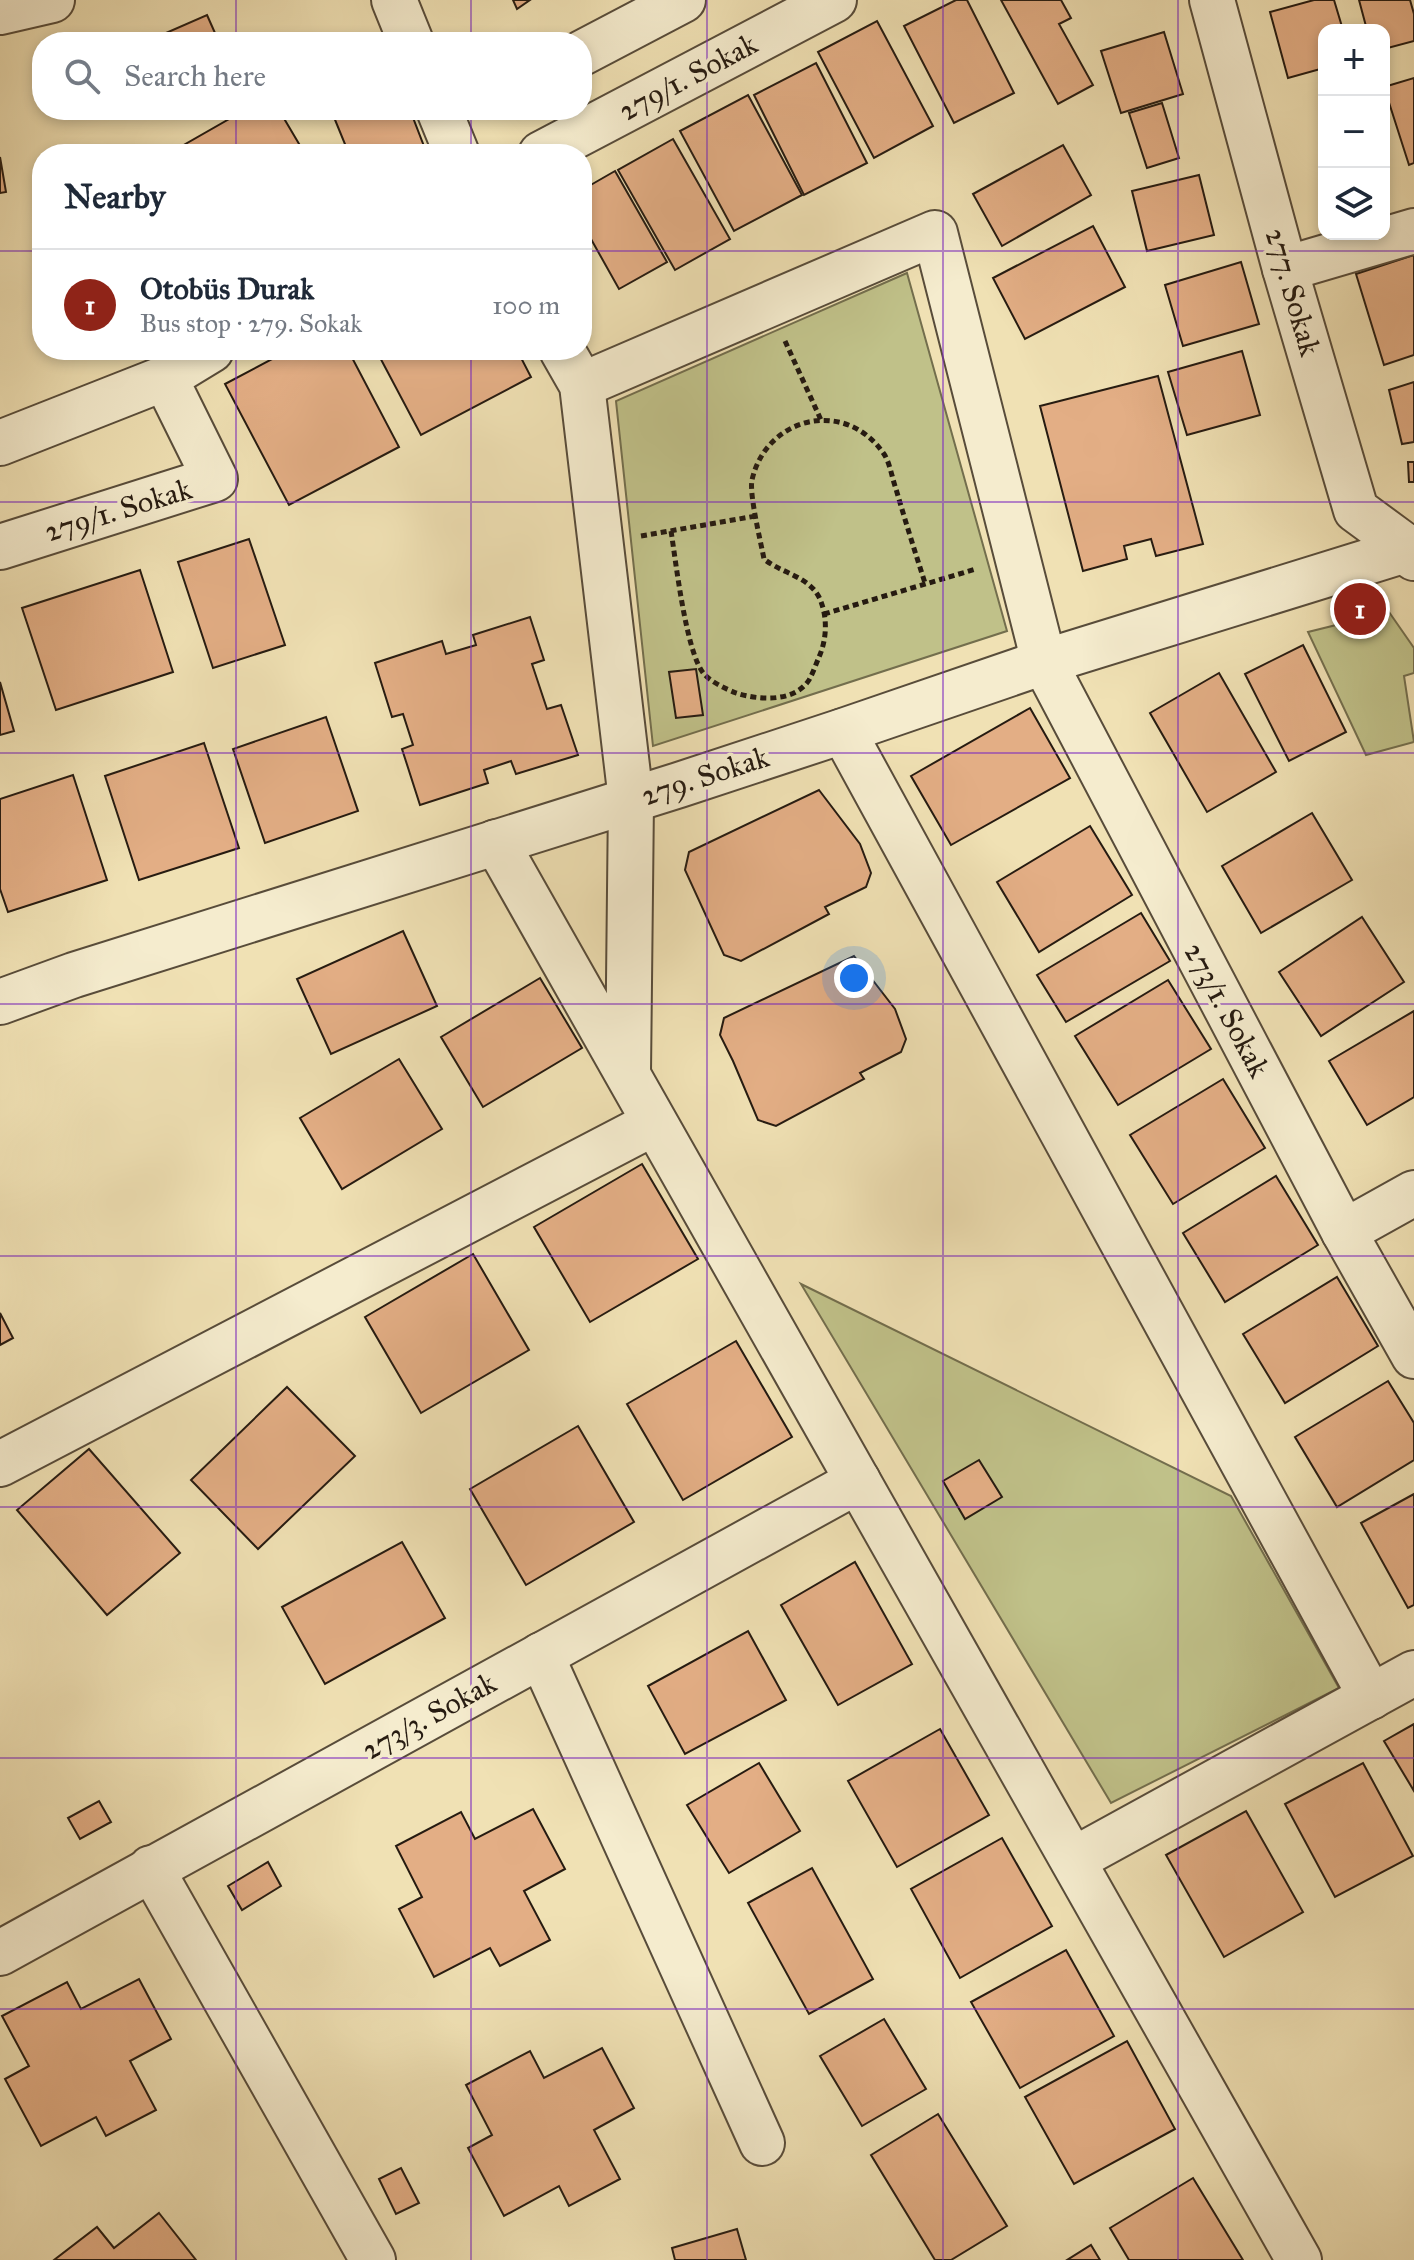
<!DOCTYPE html>
<meta charset="utf-8">
<style>
:root{--surface:#fff;--page:#f2f2f3;--text:#1f2937;--muted:#747a83;--line:#e0e1e3;--accent:#8f2418}
body{margin:0;font-family:"IM FELL Great Primer",serif;background:var(--page);color:var(--text)}
.controls{position:absolute;right:24px;top:24px;display:grid;overflow:hidden;border-radius:16px;box-shadow:0 4px 12px #0003}
.controls button{width:72px;height:72px;display:grid;place-items:center;padding:0;border:0;border-bottom:2px solid var(--line);background:var(--surface);color:var(--text);font:40px sans-serif}
.you{position:absolute;left:854px;top:978px;width:28px;height:28px;margin:-20px;border:6px solid #fff;border-radius:50%;background:#1a73e8;box-shadow:0 0 0 12px #1a73e833}
.badge{display:grid;place-items:center;width:52px;height:52px;border-radius:50%;background:var(--accent);color:#fff;font-size:26px;font-weight:700}
.pin{position:absolute;translate:-50% -50%;border:4px solid #fff;box-shadow:0 2px 8px #0006}
.list{margin:0;padding:0;list-style:none}
h2{display:flex;justify-content:space-between;align-items:center;height:104px;margin:0;padding:0 32px;font-size:34px}
h2 small{font-size:26px;font-weight:400;color:var(--muted)}
.list li{display:grid;grid-template-columns:52px 1fr auto;gap:24px;align-items:center;box-sizing:border-box;height:112px;padding:0 32px;border-top:2px solid var(--line)}
.list b{display:block;font-size:30px;white-space:nowrap}
.list p{margin:0;font-size:26px;white-space:nowrap;color:var(--muted)}
.list em{font-size:26px;font-style:normal;color:var(--muted)}
.icon{flex:none;width:44px;height:44px;fill:none;stroke:currentColor;stroke-width:2;stroke-linecap:round;stroke-linejoin:round}
.map{position:relative;flex:none;width:1414px;height:2260px;overflow:hidden}
.search{position:absolute;background:var(--surface);box-shadow:0 4px 12px #0003;left:32px;top:32px;width:560px;height:88px;display:flex;align-items:center;gap:20px;box-sizing:border-box;padding:0 28px;border-radius:32px;color:var(--muted);font-size:30px}
.panel{position:absolute;background:var(--surface);box-shadow:0 4px 12px #0003;left:32px;top:144px;width:560px;height:216px;border-radius:32px}
.map>svg:first-child{display:block}
</style>
<div class="map">
<svg width="1414" height="2260" viewBox="0 0 1414 2260">
<rect width="100%" height="100%" fill="#f0e1b4"/>
<filter id="stains"><feTurbulence type="fractalNoise" baseFrequency=".0025" numOctaves="4"/><feColorMatrix values="0 0 0 0 .2 0 0 0 0 .09 0 0 0 0 .02 0 0 0 .5 -.17"/></filter>
<radialGradient id="worn" r=".72"><stop offset=".6" stop-color="#630" stop-opacity="0"/><stop offset="1" stop-color="#630" stop-opacity=".3"/></radialGradient>
<g fill="#c0c189" stroke="#736e4d" stroke-width="2">
<path d="M 907,273 L 1007,631 L 653,746 L 616,401 Z"/>
<path d="M 1389,612 L 1414,648 L 1414,673 L 1404,676 L 1414,742 L 1366,755 L 1308,632 Z"/>
<path d="M 801,1284 L 1231,1496 L 1339,1688 L 1111,1803 Z"/>
</g>
<g fill="#e3ae85" stroke="#261b11" stroke-width="2">
<path d="M 513,0 L 530,0 L 517,9 Z"/>
<path d="M 956,0 L 967,0 L 1014,93 L 954,123 L 904,26 Z"/>
<path d="M 1001,0 L 1061,0 L 1071,18 L 1059,24 L 1093,85 L 1058,104 Z"/>
<path d="M 1314,0 L 1334,0 L 1343,30 L 1324,30 L 1324,68 L 1288,78 L 1270,12 Z"/>
<path d="M 1359,0 L 1410,0 L 1414,14 L 1414,41 L 1384,49 L 1384,30 L 1367,30 Z"/>
<path d="M 207,15 L 219,42 L 162,42 L 159,36 Z"/>
<path d="M 877,21 L 933,126 L 874,158 L 818,52 Z"/>
<path d="M 1164,32 L 1183,94 L 1121,113 L 1101,51 Z"/>
<path d="M 816,63 L 867,163 L 804,195 L 754,95 Z"/>
<path d="M 1414,78 L 1414,163 L 1409,165 L 1384,87 Z"/>
<path d="M 748,95 L 802,195 L 734,231 L 680,131 Z"/>
<path d="M 1162,103 L 1179,158 L 1147,168 L 1129,113 Z"/>
<path d="M 245,110 L 279,110 L 305,154 L 168,154 Z"/>
<path d="M 331,110 L 410,110 L 427,154 L 349,154 Z"/>
<path d="M 673,139 L 730,239 L 675,270 L 618,170 Z"/>
<path d="M 1063,145 L 1091,195 L 1002,246 L 973,194 Z"/>
<path d="M 0,157 L 6,192 L 0,193 Z"/>
<path d="M 615,171 L 667,262 L 619,289 L 582,223 L 582,190 Z"/>
<path d="M 1199,175 L 1214,235 L 1147,251 L 1132,191 Z"/>
<path d="M 1093,226 L 1125,287 L 1025,339 L 993,278 Z"/>
<path d="M 1414,255 L 1414,355 L 1384,365 L 1356,274 Z"/>
<path d="M 1241,262 L 1259,324 L 1183,346 L 1165,285 Z"/>
<path d="M 289,350 L 348,350 L 399,447 L 289,505 L 225,384 Z"/>
<path d="M 376,350 L 517,350 L 531,377 L 421,435 Z"/>
<path d="M 1242,351 L 1260,415 L 1187,435 L 1168,372 Z"/>
<path d="M 1158,376 L 1203,544 L 1156,556 L 1151,539 L 1124,546 L 1127,559 L 1083,571 L 1040,406 Z"/>
<path d="M 1414,382 L 1414,442 L 1402,444 L 1389,390 Z"/>
<path d="M 1408,462 L 1414,462 L 1414,482 L 1409,482 Z"/>
<path d="M 249,539 L 285,645 L 213,668 L 178,562 Z"/>
<path d="M 140,570 L 173,672 L 56,710 L 22,608 Z"/>
<path d="M 530,617 L 544,660 L 532,664 L 547,709 L 561,705 L 578,755 L 516,774 L 511,761 L 484,770 L 488,783 L 420,805 L 402,749 L 413,745 L 403,714 L 392,717 L 375,663 L 442,641 L 446,654 L 476,645 L 473,635 Z"/>
<path d="M 1303,645 L 1346,732 L 1289,761 L 1245,674 Z"/>
<path d="M 696,669 L 703,715 L 676,718 L 669,672 Z"/>
<path d="M 1219,673 L 1276,772 L 1207,812 L 1150,713 Z"/>
<path d="M 0,682 L 14,731 L 0,735 Z"/>
<path d="M 1030,708 L 1070,778 L 951,845 L 911,776 Z"/>
<path d="M 326,717 L 358,811 L 265,843 L 233,749 Z"/>
<path d="M 204,743 L 239,848 L 139,880 L 105,776 Z"/>
<path d="M 73,775 L 107,880 L 8,912 L 0,889 L 0,799 Z"/>
<path d="M 819,790 L 860,844 L 871,873 L 866,887 L 825,907 L 829,914 L 741,961 L 724,955 L 685,870 L 689,852 Z"/>
<path d="M 1312,813 L 1352,880 L 1261,933 L 1222,866 Z"/>
<path d="M 1090,826 L 1132,895 L 1039,952 L 997,882 Z"/>
<path d="M 1141,913 L 1170,961 L 1066,1022 L 1037,975 Z"/>
<path d="M 1362,917 L 1404,982 L 1321,1036 L 1279,972 Z"/>
<path d="M 403,931 L 437,1006 L 331,1054 L 297,979 Z"/>
<path d="M 854,956 L 895,1009 L 906,1039 L 901,1052 L 860,1073 L 864,1079 L 776,1126 L 758,1120 L 733,1061 L 720,1035 L 724,1018 Z"/>
<path d="M 540,978 L 582,1048 L 483,1107 L 441,1037 Z"/>
<path d="M 1168,980 L 1211,1049 L 1118,1105 L 1075,1036 Z"/>
<path d="M 1414,1011 L 1414,1097 L 1367,1125 L 1329,1061 Z"/>
<path d="M 399,1059 L 442,1129 L 342,1189 L 300,1118 Z"/>
<path d="M 1223,1079 L 1265,1148 L 1173,1204 L 1130,1135 Z"/>
<path d="M 642,1164 L 698,1259 L 590,1322 L 534,1227 Z"/>
<path d="M 1276,1176 L 1318,1245 L 1225,1302 L 1183,1233 Z"/>
<path d="M 473,1254 L 529,1350 L 421,1413 L 365,1317 Z"/>
<path d="M 1337,1277 L 1378,1346 L 1285,1403 L 1243,1334 Z"/>
<path d="M 0,1313 L 13,1338 L 0,1345 Z"/>
<path d="M 736,1341 L 792,1437 L 683,1500 L 627,1404 Z"/>
<path d="M 1388,1381 L 1414,1423 L 1414,1460 L 1337,1507 L 1295,1437 Z"/>
<path d="M 287,1387 L 355,1456 L 258,1549 L 191,1480 Z"/>
<path d="M 578,1426 L 634,1522 L 526,1585 L 470,1489 Z"/>
<path d="M 89,1449 L 180,1553 L 107,1615 L 17,1510 Z"/>
<path d="M 979,1460 L 1002,1497 L 965,1519 L 943,1481 Z"/>
<path d="M 1414,1494 L 1414,1605 L 1408,1608 L 1361,1523 Z"/>
<path d="M 402,1542 L 445,1618 L 325,1684 L 282,1607 Z"/>
<path d="M 855,1562 L 912,1664 L 838,1705 L 781,1605 Z"/>
<path d="M 748,1631 L 786,1700 L 685,1754 L 648,1686 Z"/>
<path d="M 1414,1724 L 1414,1791 L 1384,1741 Z"/>
<path d="M 940,1729 L 989,1815 L 897,1867 L 848,1781 Z"/>
<path d="M 759,1763 L 800,1831 L 729,1873 L 687,1805 Z"/>
<path d="M 1363,1763 L 1413,1856 L 1335,1897 L 1285,1804 Z"/>
<path d="M 99,1801 L 111,1822 L 80,1839 L 68,1818 Z"/>
<path d="M 533,1809 L 565,1869 L 524,1891 L 550,1940 L 500,1966 L 490,1948 L 434,1977 L 399,1909 L 422,1897 L 396,1846 L 461,1812 L 475,1839 Z"/>
<path d="M 1246,1811 L 1303,1912 L 1224,1957 L 1166,1855 Z"/>
<path d="M 1002,1838 L 1052,1926 L 960,1978 L 911,1889 Z"/>
<path d="M 268,1862 L 281,1886 L 242,1910 L 228,1886 Z"/>
<path d="M 812,1868 L 873,1979 L 809,2014 L 748,1903 Z"/>
<path d="M 1066,1950 L 1114,2036 L 1020,2088 L 971,2002 Z"/>
<path d="M 139,1979 L 171,2039 L 130,2061 L 156,2110 L 106,2136 L 96,2117 L 41,2146 L 5,2079 L 29,2066 L 2,2016 L 67,1982 L 81,2009 Z"/>
<path d="M 884,2019 L 926,2089 L 862,2126 L 820,2056 Z"/>
<path d="M 1127,2041 L 1175,2129 L 1074,2184 L 1025,2097 Z"/>
<path d="M 602,2048 L 634,2108 L 594,2130 L 620,2179 L 569,2206 L 559,2186 L 504,2216 L 468,2148 L 492,2135 L 466,2085 L 530,2051 L 544,2078 Z"/>
<path d="M 938,2114 L 1007,2226 L 951,2260 L 935,2260 L 871,2155 Z"/>
<path d="M 401,2168 L 419,2203 L 396,2214 L 379,2179 Z"/>
<path d="M 1193,2178 L 1243,2260 L 1129,2260 L 1110,2228 Z"/>
<path d="M 159,2213 L 196,2260 L 54,2260 L 97,2227 L 114,2248 Z"/>
<path d="M 737,2229 L 746,2260 L 675,2260 L 672,2248 Z"/>
<path d="M 1091,2245 L 1100,2260 L 1067,2260 Z"/>
</g>
<g fill="none" stroke-linecap="round" stroke-linejoin="round">
<defs>
<g id="minor">
<path d="M 394,0 L 411,42"/>
<path d="M 1212,0 L 1285,269 L 1356,510 L 1409,549 L 1414,558"/>
<path d="M 0,12 L 52,0"/>
<path d="M 582,53 L 683,0"/>
<path d="M 439,110 L 457,154"/>
<path d="M 541,154 L 834,0"/>
<path d="M 1285,269 L 1414,231"/>
<path d="M 562,350 L 582,385 L 631,800 L 628,1073"/>
<path d="M 582,385 L 935,233 L 1044,662 L 1344,1232 L 1414,1356"/>
<path d="M 0,443 L 165,378"/>
<path d="M 0,547 L 215,479 L 165,378 L 211,350"/>
<path d="M 843,731 L 1371,1697"/>
<path d="M 496,842 L 1299,2260"/>
<path d="M 0,1002 L 74,975 L 679,785 L 843,731 L 1044,662 L 1409,549"/>
<path d="M 1344,1232 L 1414,1193"/>
<path d="M 0,1464 L 654,1123"/>
<path d="M 541,1655 L 762,2143"/>
<path d="M 1073,1860 L 1414,1673"/>
<path d="M 151,1868 L 373,2260"/>
<path d="M 0,1953 L 858,1481"/>
</g>
<path id="tertiary" d="M 1409,549 L 1414,547"/>
</defs>
<use href="#minor" stroke="#584c3a" stroke-width="48"/>
<use href="#tertiary" stroke="#584c3a" stroke-width="48"/>
<g stroke="#261b11" stroke-width="5" stroke-dasharray="6 4" stroke-linecap="butt">
<path d="M 785,341 L 821,420"/>
<path d="M 671,531 C 676,562 686,653 704,674 C 711,682 726,689 736,693 C 758,700 794,703 809,680 C 813,673 816,664 819,657 C 827,639 828,616 819,597 C 808,576 781,573 764,559 C 761,543 749,494 752,480 C 766,417 845,397 884,454 C 890,463 892,478 896,489 C 905,520 915,552 925,583"/>
<path d="M 641,536 L 756,516"/>
<path d="M 824,614 L 976,569"/>
</g>
<use href="#minor" stroke="#f5ecce" stroke-width="44"/>
<use href="#tertiary" stroke="#f5ecce" stroke-width="44"/>
</g>
<path fill="none" stroke="#7b2cbf" stroke-width="2" stroke-opacity="0.55" d="M 236,0 L 236,42M 471,0 L 471,42M 707,0 L 707,2260M 943,0 L 943,2260M 1178,0 L 1178,2260M 236,110 L 236,154M 471,110 L 471,154M 0,251 L 42,251M 582,251 L 1414,251M 236,350 L 236,2260M 471,350 L 471,2260M 0,502 L 1414,502M 0,753 L 1414,753M 0,1004 L 1414,1004M 0,1256 L 1414,1256M 0,1507 L 1414,1507M 0,1758 L 1414,1758M 0,2009 L 1414,2009"/>
<g text-anchor="middle" dominant-baseline="central" stroke-width="7" stroke-linejoin="round" paint-order="stroke">
<g font-size="30" fill="#261b11" stroke="#f5ecce">
<text transform="translate(688 77) rotate(-28)">279/1. Sokak</text>
<text transform="translate(1293 292) rotate(74)">277. Sokak</text>
<text transform="translate(118 510) rotate(-17)">279/1. Sokak</text>
<text transform="translate(705 776) rotate(-18)">279. Sokak</text>
<text transform="translate(1227 1010) rotate(62)">273/1. Sokak</text>
<text transform="translate(429 1716) rotate(-29)">273/3. Sokak</text>
</g>
</g>
<rect width="100%" height="100%" filter="url(#stains)"/>
<rect width="100%" height="100%" fill="url(#worn)"/>
</svg>
<div class="controls">
<button>+</button>
<button>−</button>
<button><svg class="icon" aria-label="layers" viewBox="0 0 24 24"><path d="M12 4l9 5-9 5-9-5zM3 14l9 5 9-5"/></svg></button>
</div>
<div class="you"></div>
<div class="pin badge" style="left:1360px;top:609px">1</div>
<div class="search"><svg class="icon" aria-label="search" viewBox="0 0 24 24"><circle cx="10" cy="10" r="6"/><path d="M15 15l6 6"/></svg>Search here</div>
<section class="panel">
<h2>Nearby<small></small></h2>
<ul class="list">
<li><span class="badge">1</span><div><b>Otobüs Durak</b><p>Bus stop · 279. Sokak</p></div><em>100 m</em></li>
</ul>
</section>
</div>
